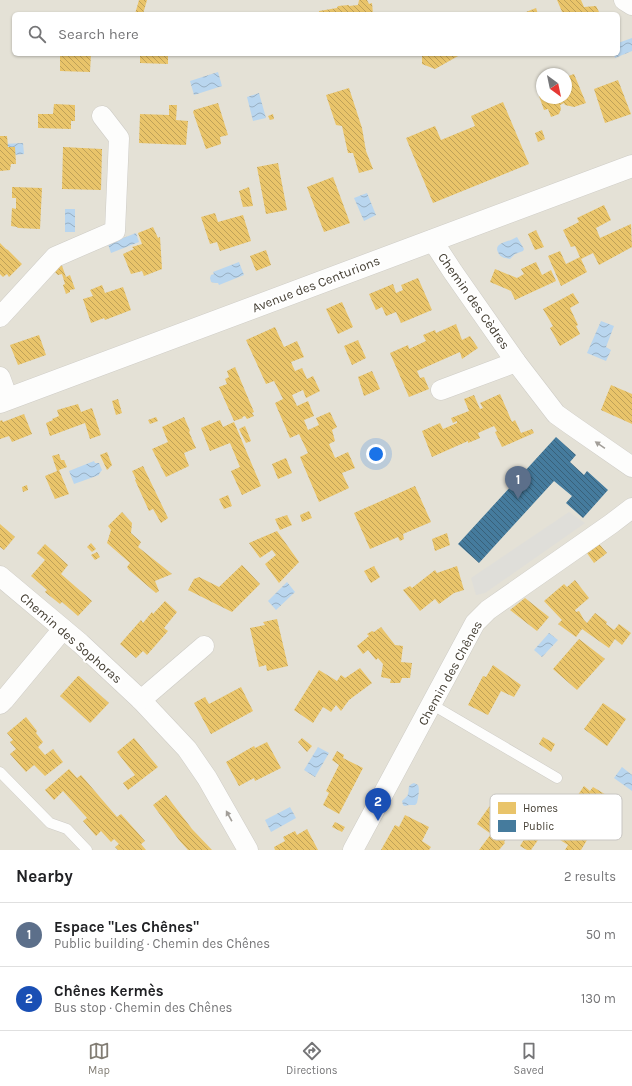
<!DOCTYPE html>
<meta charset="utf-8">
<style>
:root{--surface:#fff;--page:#f6f6f6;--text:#202124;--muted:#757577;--line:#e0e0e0;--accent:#827d74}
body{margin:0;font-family:Karla,sans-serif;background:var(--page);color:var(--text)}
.compass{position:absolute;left:536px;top:68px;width:36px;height:36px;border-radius:50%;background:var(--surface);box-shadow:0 1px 3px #0004;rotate:147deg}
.you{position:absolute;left:376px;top:454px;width:14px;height:14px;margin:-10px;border:3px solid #fff;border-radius:50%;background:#1a73e8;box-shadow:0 0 0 6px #1a73e833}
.badge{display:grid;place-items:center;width:26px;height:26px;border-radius:50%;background:var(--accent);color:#fff;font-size:13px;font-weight:700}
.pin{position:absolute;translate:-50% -33px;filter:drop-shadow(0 1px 2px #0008)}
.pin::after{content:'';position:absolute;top:21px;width:14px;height:12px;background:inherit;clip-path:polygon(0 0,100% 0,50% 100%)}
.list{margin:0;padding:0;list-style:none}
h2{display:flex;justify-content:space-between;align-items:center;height:52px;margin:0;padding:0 16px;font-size:17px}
h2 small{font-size:13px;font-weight:400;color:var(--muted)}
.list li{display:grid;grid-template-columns:26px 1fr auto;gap:12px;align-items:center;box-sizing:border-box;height:64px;padding:0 16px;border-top:1px solid var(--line)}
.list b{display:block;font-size:15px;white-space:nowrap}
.list p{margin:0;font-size:13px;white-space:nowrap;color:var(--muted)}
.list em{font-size:13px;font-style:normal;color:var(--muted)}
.icon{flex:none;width:22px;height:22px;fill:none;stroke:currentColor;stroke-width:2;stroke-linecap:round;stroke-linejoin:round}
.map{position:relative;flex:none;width:632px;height:850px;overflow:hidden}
.search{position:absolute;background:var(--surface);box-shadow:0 1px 3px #0004;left:12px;right:12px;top:12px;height:44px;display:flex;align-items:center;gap:10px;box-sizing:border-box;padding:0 14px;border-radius:6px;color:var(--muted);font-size:15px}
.sheet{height:180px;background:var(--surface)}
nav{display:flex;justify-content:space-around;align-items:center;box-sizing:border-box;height:56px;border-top:1px solid var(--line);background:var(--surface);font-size:11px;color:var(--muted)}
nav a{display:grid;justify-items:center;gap:2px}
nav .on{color:var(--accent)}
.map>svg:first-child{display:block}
</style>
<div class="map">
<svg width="632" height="850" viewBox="0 0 632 850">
<defs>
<pattern id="water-waves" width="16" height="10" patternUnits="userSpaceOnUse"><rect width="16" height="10" fill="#b9d6ef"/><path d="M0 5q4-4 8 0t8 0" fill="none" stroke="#98afc2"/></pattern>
<pattern id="homes-back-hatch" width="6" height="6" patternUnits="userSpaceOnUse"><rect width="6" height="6" fill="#e9c46a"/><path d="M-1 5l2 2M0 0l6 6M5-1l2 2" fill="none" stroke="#bfa158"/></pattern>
<pattern id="public-back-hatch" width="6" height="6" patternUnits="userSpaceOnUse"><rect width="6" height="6" fill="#457b9d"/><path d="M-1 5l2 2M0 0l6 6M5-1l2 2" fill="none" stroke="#39617a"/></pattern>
</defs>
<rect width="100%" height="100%" fill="#f0efe9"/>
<path fill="#e4e1d6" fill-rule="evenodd" d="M 0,0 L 632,0 L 632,850 L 0,850 ZM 14,14 L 618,14 L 618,54 L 14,54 ZM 542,74 L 566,74 L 566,98 L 542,98 Z"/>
<path fill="#dfded9" d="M 569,512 L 585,523 L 485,593 L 476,595 L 471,578 Z"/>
<g fill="url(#water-waves)">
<path d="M 632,38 L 632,51 L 615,58 L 614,54 L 618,54 L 618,43 Z"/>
<path d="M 218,72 L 222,86 L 194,95 L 190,81 Z"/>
<path d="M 259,93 L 266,118 L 253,121 L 247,97 Z"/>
<path d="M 23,143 L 24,154 L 4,156 L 3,144 Z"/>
<path d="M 367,193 L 376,215 L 364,221 L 354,198 Z"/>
<rect x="65" y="209" width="10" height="23"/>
<path d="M 136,233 L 139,242 L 111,253 L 108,244 Z"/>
<path d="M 517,237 L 524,249 L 523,251 L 515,254 L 510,259 C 506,258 501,258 499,254 C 492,244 506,242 511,240 C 513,239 515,238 517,237 Z"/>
<path d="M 239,262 L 244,275 L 219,285 L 218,283 L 215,283 L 211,282 L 210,278 L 211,275 L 214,274 L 213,272 Z"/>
<path d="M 601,321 L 614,326 L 606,347 L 611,350 L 606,361 L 587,353 Z"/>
<path d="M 94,461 L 95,463 L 99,463 L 102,470 L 99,474 L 99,475 L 74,484 L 69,471 Z"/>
<path d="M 287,582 L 295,592 L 276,610 L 268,601 Z"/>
<path d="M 549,633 L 558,640 L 542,657 L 534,650 Z"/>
<path d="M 318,747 L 329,753 L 315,777 L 304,770 Z"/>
<path d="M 622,767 L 632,775 L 632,791 L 614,778 Z"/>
<path d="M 414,783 L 418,785 C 420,789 418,798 417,803 L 415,805 L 409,805 L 405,806 L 403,805 L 402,801 C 404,799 408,796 408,794 C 410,788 406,786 414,783 Z"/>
<path d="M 290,807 L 296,818 L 271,832 L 265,820 Z"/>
</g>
<g fill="url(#homes-back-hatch)">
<path d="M 139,0 L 147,0 L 143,14 L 135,14 Z"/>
<path d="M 359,0 L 367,0 L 369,4 L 372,3 L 373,14 L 319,14 L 319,11 L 337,8 L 338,6 L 349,5 L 349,6 L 358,5 Z"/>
<path d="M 557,0 L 581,0 L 584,7 L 596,6 L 600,14 L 563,14 Z"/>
<path d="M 536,8 L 538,14 L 521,14 Z"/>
<path d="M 60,54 L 91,54 L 90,72 L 60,71 Z"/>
<path d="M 140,54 L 168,54 L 168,64 L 140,63 Z"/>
<path d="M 424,54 L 459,54 L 460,55 L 435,69 L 422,64 L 422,55 Z"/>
<path d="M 574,74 L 586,103 L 574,107 L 565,105 L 564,103 L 560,105 L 561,109 L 559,114 L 551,117 L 548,109 L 544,110 L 539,96 L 542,95 L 542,98 L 566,98 L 566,77 Z"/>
<path d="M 618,80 L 631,114 L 605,123 L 594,89 Z"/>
<path d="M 349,88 L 362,128 L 366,151 L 373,169 L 359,173 L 353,153 L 348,153 L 342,126 L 336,125 L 326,95 Z"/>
<path d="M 503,102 L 529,164 L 433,203 L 406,138 L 435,126 L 441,140 L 475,126 L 471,116 Z"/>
<path d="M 218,103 L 228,135 L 220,137 L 221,144 L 206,149 L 193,112 L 194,110 Z"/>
<path d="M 54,104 L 75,105 L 75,121 L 71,121 L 71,129 L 38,128 L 38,114 L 53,114 Z"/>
<path d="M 169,105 L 177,105 L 176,120 L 188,121 L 186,145 L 139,143 L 140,114 L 169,115 Z"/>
<path d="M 273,114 L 274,119 L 270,120 L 268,116 Z"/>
<path d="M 542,130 L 545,139 L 538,142 L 535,133 Z"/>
<path d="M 0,136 L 7,136 L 8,147 L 15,147 L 16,164 L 11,164 L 10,170 L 0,171 Z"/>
<path d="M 63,147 L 102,149 L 101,190 L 62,189 Z"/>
<path d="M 278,163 L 287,210 L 266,214 L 257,167 Z"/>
<path d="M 333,177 L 350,223 L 324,232 L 307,187 Z"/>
<path d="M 12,187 L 42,188 L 40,229 L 18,228 L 17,227 L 11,226 L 12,208 L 16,209 L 16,198 L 12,198 Z"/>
<path d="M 249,187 L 253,206 L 243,207 L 239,191 Z"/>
<path d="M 604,205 L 611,220 L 596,228 L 600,238 L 631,224 L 632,247 L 599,265 L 593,253 L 581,259 L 587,272 L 561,286 L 548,256 L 560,251 L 566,264 L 580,257 L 575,246 L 571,247 L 563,230 L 579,222 L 577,218 Z"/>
<path d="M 215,213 L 218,222 L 243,215 L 251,241 L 220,251 L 217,242 L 210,244 L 201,217 Z"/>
<path d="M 153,227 L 158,238 L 160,237 L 162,269 L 144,276 L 142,271 L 131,274 L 123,254 L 134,249 L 132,247 L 142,244 L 138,233 Z"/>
<path d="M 536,230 L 544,247 L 535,250 L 528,234 Z"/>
<path d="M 0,243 L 6,249 L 8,250 L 22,264 L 9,277 L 7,274 L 3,277 L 0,274 Z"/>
<path d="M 266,250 L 271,265 L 256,271 L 250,256 Z"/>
<path d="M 536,262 L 542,275 L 551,270 L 556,281 L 515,300 L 511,291 L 490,282 L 495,269 L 517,278 L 524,274 L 521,269 Z"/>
<path d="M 61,263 L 66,277 L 70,275 L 75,289 L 70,290 L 70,292 L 66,294 L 63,285 L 65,284 L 62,274 L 58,275 L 53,270 Z"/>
<path d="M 418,278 L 432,310 L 401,323 L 396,312 L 386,316 L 382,307 L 376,310 L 369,294 L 393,284 L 396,293 L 403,290 L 401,285 Z"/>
<path d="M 102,285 L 105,293 L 123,287 L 131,310 L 105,320 L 104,318 L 91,323 L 83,299 L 93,296 L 90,290 Z"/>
<path d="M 573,293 L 579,303 L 570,308 L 578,325 L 576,326 L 580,334 L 560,346 L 550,328 L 553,326 L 543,309 Z"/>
<path d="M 342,302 L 353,327 L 338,334 L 326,309 Z"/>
<path d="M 456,324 L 462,340 L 470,336 L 478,348 L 462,359 L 460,352 L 417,371 L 420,378 L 424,377 L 429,389 L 409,397 L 390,353 L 408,345 L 409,349 L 426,341 L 423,335 L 435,330 L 436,333 Z"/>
<path d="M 275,327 L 284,347 L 297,341 L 304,357 L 291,362 L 295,371 L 302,368 L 307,379 L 313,376 L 320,391 L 306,398 L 303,390 L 292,395 L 297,406 L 308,401 L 314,416 L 304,420 L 308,430 L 319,425 L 316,418 L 330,412 L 337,427 L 332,430 L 335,441 L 329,444 L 335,458 L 348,452 L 355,468 L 342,473 L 349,488 L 319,502 L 300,457 L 308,453 L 299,434 L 290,438 L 275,403 L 283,399 L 274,381 L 266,384 L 246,340 Z"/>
<path d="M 39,335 L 46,355 L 18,365 L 10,345 Z"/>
<path d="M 358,340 L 366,358 L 352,365 L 344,346 Z"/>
<path d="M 235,367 L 254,412 L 252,413 L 254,416 L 247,419 L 245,416 L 242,417 L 243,418 L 234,421 L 219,387 L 227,384 L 225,379 L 229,377 L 227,371 Z"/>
<path d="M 372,371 L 380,389 L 364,396 L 358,377 Z"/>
<path d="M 611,385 L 632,394 L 632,424 L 601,410 Z"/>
<path d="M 500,394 L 512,422 L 515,420 L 521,433 L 532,429 L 534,433 L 502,447 L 495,432 L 497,431 L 494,426 L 478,433 L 480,438 L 468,443 L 468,441 L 432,457 L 422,431 L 440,423 L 443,429 L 457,423 L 457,421 L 453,423 L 451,418 L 469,411 L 464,399 L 474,395 L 480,409 L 483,408 L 480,403 Z"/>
<path d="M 118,399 L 122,413 L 116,415 L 112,401 Z"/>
<path d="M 78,404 L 81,412 L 92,408 L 101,435 L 90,439 L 85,423 L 50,436 L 46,423 L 53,420 L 52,419 L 59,416 L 57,410 Z"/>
<path d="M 24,414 L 32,434 L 12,442 L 9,436 L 0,439 L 0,421 L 2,420 L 3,422 Z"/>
<path d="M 156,417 L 158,421 L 150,424 L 148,420 Z"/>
<path d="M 184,417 L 190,431 L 189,432 L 196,448 L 184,453 L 189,466 L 166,477 L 152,449 L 168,442 L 162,427 Z"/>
<path d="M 220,420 L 223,427 L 234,422 L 261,486 L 242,495 L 231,471 L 240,467 L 230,443 L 210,451 L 201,428 Z"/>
<path d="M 245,426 L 251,441 L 246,443 L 239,429 Z"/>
<path d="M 107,452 L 112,465 L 107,470 L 100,455 Z"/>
<path d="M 59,454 L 61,460 L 64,460 L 67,467 L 59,470 L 69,494 L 55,499 L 45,476 L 57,471 L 52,456 Z"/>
<path d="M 286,458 L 292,473 L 278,479 L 272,464 Z"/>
<path d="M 143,466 L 168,518 L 161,523 L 153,509 L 149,511 L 135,480 L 136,479 L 132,471 Z"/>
<path d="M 27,485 L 28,490 L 23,492 L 22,487 Z"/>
<path d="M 415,486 L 431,522 L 403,534 L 404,539 L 400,541 L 398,537 L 370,549 L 354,513 Z"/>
<path d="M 228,495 L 232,506 L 224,509 L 219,499 Z"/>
<path d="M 309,511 L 312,518 L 302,522 L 300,515 Z"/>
<path d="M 122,512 L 132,523 L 131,533 L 141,542 L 138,547 L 172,574 L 155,581 L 159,591 L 156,593 L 129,570 L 127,567 L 130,563 L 107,543 L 111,530 L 108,526 Z"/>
<path d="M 287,515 L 292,525 L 280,530 L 275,519 Z"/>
<path d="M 0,524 L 15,537 L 4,550 L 0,547 Z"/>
<path d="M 277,531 L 299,562 L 279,583 L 265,564 L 276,555 L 272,550 L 260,558 L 249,543 Z"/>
<path d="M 447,533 L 450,545 L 435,551 L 432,539 Z"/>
<path d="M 91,543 L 96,549 L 92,552 L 87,547 Z"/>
<path d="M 45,544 L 68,565 L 61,574 L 92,601 L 78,616 L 62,602 L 60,604 L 45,592 L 47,590 L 31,576 L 45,560 L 37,553 Z"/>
<path d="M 599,544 L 607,553 L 594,563 L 587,553 Z"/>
<path d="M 97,552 L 100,557 L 95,560 L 91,555 Z"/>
<path d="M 242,565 L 260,584 L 232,612 L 188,590 L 194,579 L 199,577 L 219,587 Z"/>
<path d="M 374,566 L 380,577 L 371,583 L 364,571 Z"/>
<path d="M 457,566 L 464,590 L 454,593 L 439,604 L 435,599 L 420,611 L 403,590 L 410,586 L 412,588 L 435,570 L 437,573 Z"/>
<path d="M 575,580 L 589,598 L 575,610 L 576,612 L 579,611 L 584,620 L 587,623 L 595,613 L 607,622 L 606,624 L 614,630 L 619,624 L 631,633 L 622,645 L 615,639 L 609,648 L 582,629 L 576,637 L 558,624 L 562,620 L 544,601 L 564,584 L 567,587 Z"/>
<path d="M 525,598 L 549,617 L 537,631 L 510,610 Z"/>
<path d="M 165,601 L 177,612 L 164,628 L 168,631 L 147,655 L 143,651 L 136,658 L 120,644 L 141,620 L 143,623 L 152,612 L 153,614 Z"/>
<path d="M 277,619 L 288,666 L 267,671 L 266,665 L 259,667 L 250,628 L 265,625 L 263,622 Z"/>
<path d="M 381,627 L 395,645 L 403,646 L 401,662 L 412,663 L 410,678 L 402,678 L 400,683 L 390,683 L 391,679 L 381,677 L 383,664 L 378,658 L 376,660 L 368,650 L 363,654 L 357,646 L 369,636 L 367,634 L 372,631 L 374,632 Z"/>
<path d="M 579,639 L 605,659 L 577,690 L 553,669 Z"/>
<path d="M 493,665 L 521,685 L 514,697 L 501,691 L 488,715 L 468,705 L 483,676 L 486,677 Z"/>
<path d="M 360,668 L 372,683 L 349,700 L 341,711 L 336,705 L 331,712 L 323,707 L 313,723 L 294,710 L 319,670 L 337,681 L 341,675 L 345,678 Z"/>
<path d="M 78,676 L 79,676 L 109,703 L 90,723 L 60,696 Z"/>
<path d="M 241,687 L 253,711 L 211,734 L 194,703 L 205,697 L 209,704 Z"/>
<path d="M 603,703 L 626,719 L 607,746 L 584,729 Z"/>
<path d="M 26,717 L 37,731 L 36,733 L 43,742 L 38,747 L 45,755 L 53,749 L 63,762 L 45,776 L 34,765 L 26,772 L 10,754 L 16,749 L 10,742 L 13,740 L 7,733 Z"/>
<path d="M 543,737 L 555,744 L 551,752 L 539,744 Z"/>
<path d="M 134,738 L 158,767 L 128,790 L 123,783 L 135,775 L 117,752 Z"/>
<path d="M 302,738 L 312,746 L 307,752 L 298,742 Z"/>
<path d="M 267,742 L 281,768 L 255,781 L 254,778 L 239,786 L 226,762 L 254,746 L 255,748 Z"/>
<path d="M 337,751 L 344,755 L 343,758 L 363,768 L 339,814 L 323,805 L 329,793 L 326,791 L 339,765 L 332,760 Z"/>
<path d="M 69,769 L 77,778 L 81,775 L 117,817 L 121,814 L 145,841 L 141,844 L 146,850 L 118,850 L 115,847 L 119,844 L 114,839 L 111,842 L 101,831 L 96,836 L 83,821 L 87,818 L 63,791 L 54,800 L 45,790 Z"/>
<path d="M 584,786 L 590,791 L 593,787 L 618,802 L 602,827 L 596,825 L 581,850 L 565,850 L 568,845 L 557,838 L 575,808 L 571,805 Z"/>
<path d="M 166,795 L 192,829 L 212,850 L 188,850 L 179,840 L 153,805 Z"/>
<path d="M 506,796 L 519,806 L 511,817 L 518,823 L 504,842 L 505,843 L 499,850 L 479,850 L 491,834 L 477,824 L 496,797 L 502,801 Z"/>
<path d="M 405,815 L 429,827 L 422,841 L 431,847 L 429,850 L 381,850 L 395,825 L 399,827 Z"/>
<path d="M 335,822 L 345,827 L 342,832 L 332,827 Z"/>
<path d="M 307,829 L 318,850 L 275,850 L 274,847 L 285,841 L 283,837 L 295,831 L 297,835 Z"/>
<path d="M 528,833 L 538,840 L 531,850 L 527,850 L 520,846 Z"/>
</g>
<path fill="url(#public-back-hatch)" d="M 556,437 L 576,455 L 570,462 L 584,475 L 587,471 L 608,490 L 583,518 L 566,503 L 572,496 L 554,481 L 479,563 L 458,544 Z"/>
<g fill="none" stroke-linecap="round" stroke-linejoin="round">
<defs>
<g id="service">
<path d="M 431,704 L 557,778"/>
<path d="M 0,772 L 50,823 L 67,829 L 87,850"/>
</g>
<g id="minor">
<path d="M 624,0 L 632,5"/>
<path d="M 432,240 L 453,272 L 516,362 L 556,414 L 570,424 L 632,467"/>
<path d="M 0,317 L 55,257 L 115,231 L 119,138 L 102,116"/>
<path d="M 0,377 L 8,399"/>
<path d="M 441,390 L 516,362"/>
<path d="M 0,576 L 80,643 L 141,700 L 187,749 L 207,778 L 248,850"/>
<path d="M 141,700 L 204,646"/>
<path d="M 0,704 L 4,700 L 63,629"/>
<path d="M 353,850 L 475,623 L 488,610 L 611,524 L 632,508"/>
</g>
<path id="tertiary" d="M 0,402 L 632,166"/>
</defs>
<use href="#service" stroke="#ceccc6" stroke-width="11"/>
<use href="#minor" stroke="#ceccc6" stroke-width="21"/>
<use href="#tertiary" stroke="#ceccc6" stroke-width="23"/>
<use href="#service" stroke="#fdfdfc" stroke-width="10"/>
<use href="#minor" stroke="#fdfdfc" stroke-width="20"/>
<use href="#tertiary" stroke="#fdfdfc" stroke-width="22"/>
</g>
<defs><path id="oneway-solid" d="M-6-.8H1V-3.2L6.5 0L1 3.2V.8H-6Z"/></defs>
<g fill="#a29e98">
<use href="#oneway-solid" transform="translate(600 445) rotate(-146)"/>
<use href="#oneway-solid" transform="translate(229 816) rotate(-119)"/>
</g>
<g text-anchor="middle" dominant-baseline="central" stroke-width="4" stroke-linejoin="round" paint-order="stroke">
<g font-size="13" fill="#464035" stroke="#fff">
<text transform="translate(316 284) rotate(-21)">Avenue des Centurions</text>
<text transform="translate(474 301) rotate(55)">Chemin des Cèdres</text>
<text transform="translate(71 638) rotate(41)">Chemin des Sophoras</text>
<text transform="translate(450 673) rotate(-61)">Chemin des Chênes</text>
</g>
</g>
<rect x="490" y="794" width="132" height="46" rx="6" fill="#fff" stroke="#c8c6c2" stroke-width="1"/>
<rect x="498" y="802" width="18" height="12" fill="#e9c46a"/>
<rect x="498" y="820" width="18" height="12" fill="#457b9d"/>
<g font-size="11" fill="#464035">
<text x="523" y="812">Homes</text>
<text x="523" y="830">Public</text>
</g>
</svg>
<svg class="compass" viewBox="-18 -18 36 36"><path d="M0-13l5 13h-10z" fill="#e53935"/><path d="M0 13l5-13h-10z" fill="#757577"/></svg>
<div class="you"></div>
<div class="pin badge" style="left:518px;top:499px;background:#5c6f8a">1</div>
<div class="pin badge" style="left:378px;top:821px;background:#1a4fb4">2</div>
<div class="search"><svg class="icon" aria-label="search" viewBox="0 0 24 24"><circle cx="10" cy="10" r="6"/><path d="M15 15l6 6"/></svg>Search here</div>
</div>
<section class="sheet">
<h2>Nearby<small>2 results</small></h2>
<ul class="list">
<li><span class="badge" style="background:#5c6f8a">1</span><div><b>Espace &quot;Les Chênes&quot;</b><p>Public building · Chemin des Chênes</p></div><em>50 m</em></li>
<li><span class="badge" style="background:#1a4fb4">2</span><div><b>Chênes Kermès</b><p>Bus stop · Chemin des Chênes</p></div><em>130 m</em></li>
</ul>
</section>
<nav>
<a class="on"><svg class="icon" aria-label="map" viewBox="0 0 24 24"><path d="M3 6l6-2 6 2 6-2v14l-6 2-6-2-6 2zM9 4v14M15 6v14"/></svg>Map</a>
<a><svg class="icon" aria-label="directions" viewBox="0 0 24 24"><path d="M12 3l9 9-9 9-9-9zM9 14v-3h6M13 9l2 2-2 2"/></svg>Directions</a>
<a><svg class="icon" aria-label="saved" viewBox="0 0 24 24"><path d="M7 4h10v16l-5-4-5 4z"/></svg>Saved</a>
</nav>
